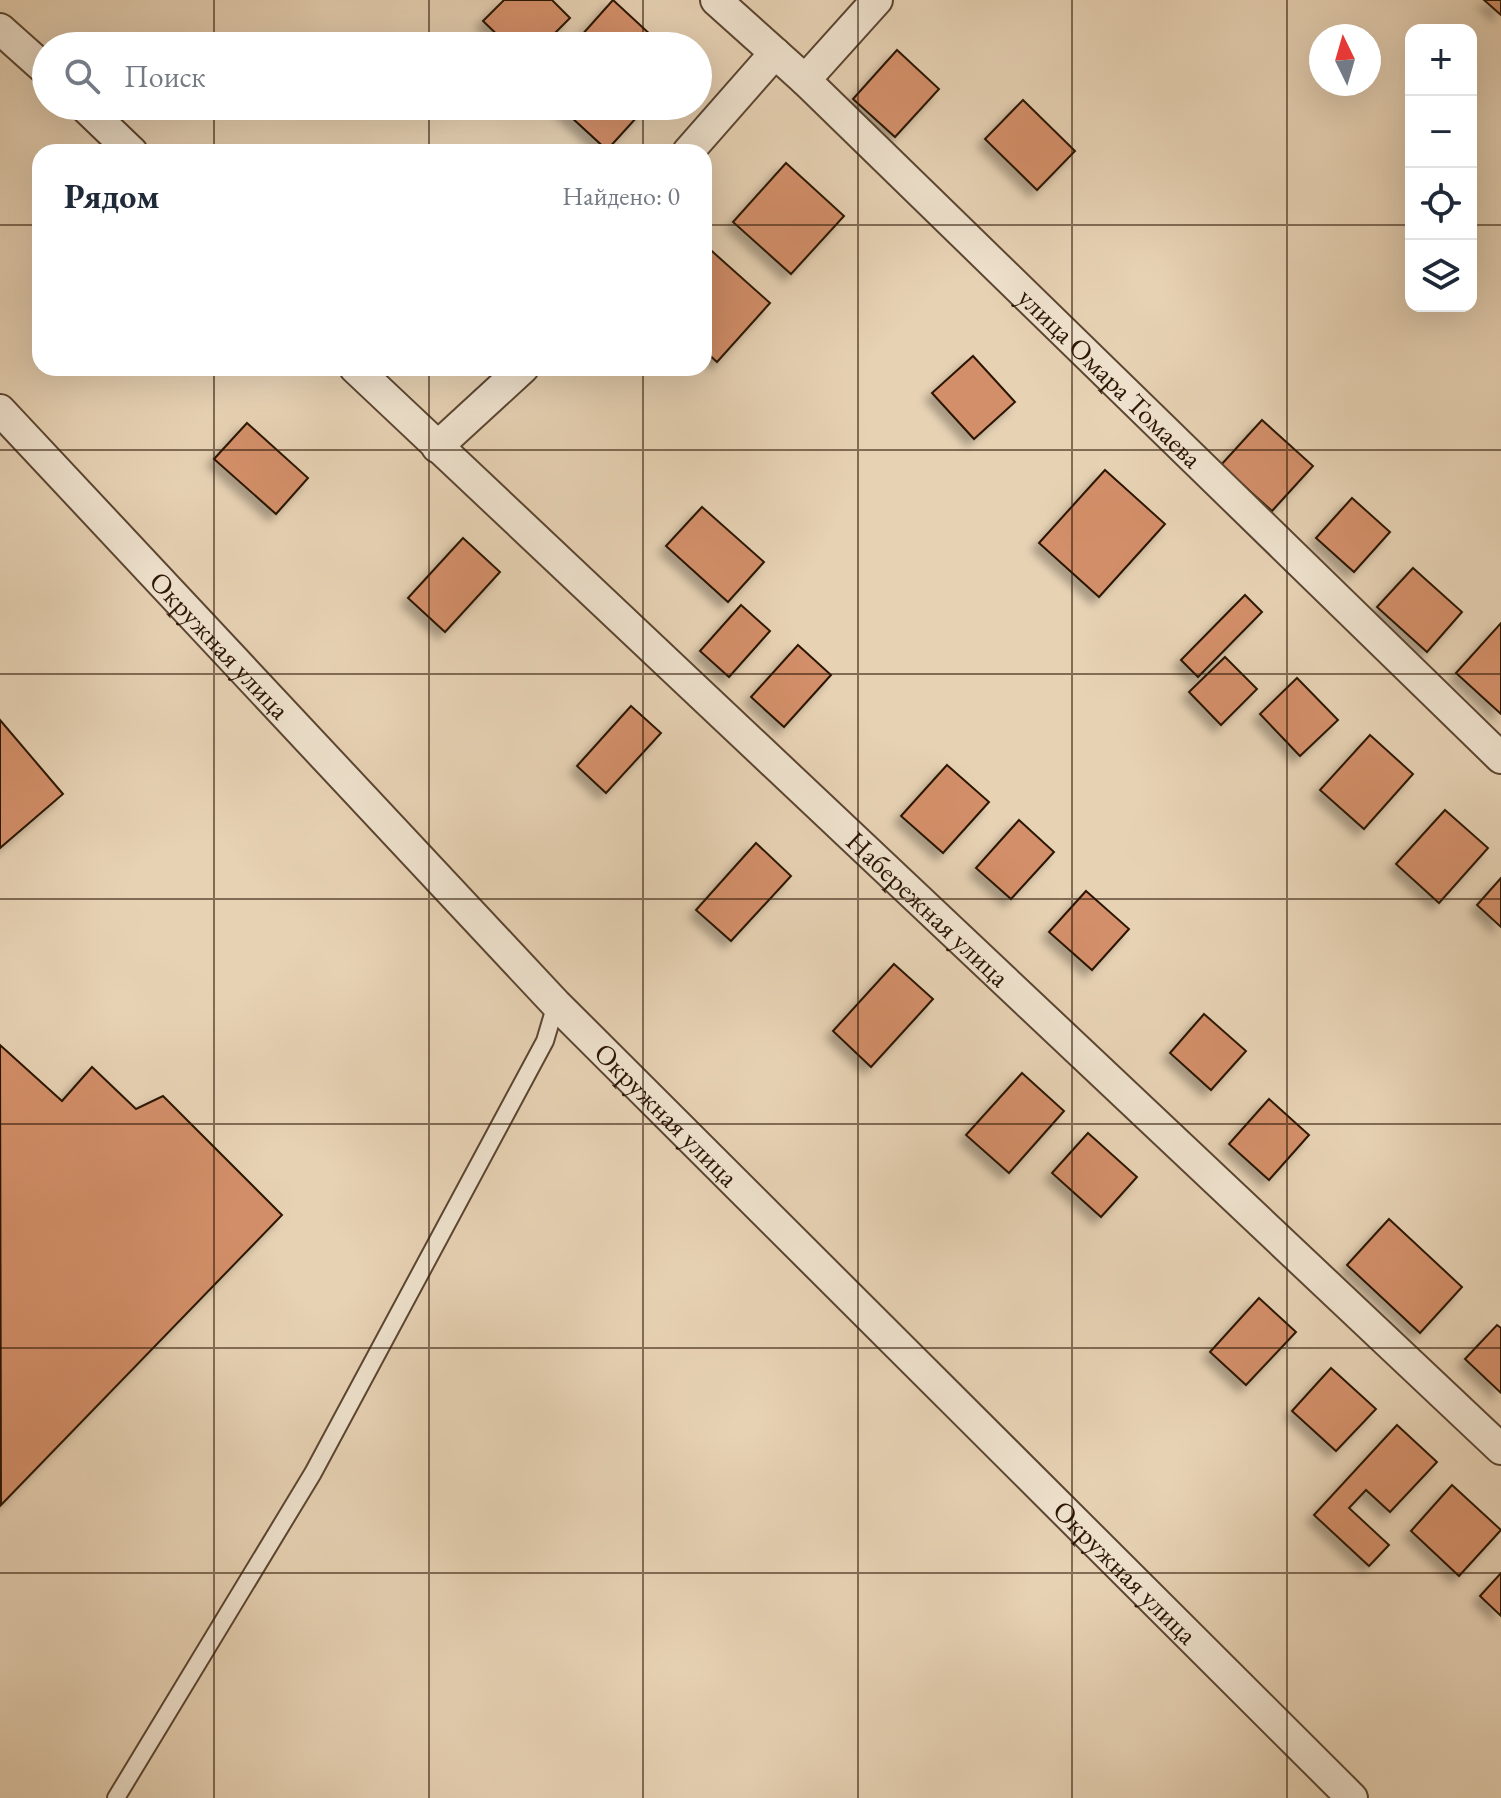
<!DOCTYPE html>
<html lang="ru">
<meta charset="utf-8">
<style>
:root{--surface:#fff;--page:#f6f6f7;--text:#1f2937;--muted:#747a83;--line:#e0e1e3}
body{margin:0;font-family:"EB Garamond",serif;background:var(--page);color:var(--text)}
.controls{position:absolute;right:24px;top:24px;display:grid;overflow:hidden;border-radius:16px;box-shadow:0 8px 32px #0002}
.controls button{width:72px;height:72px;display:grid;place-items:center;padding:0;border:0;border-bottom:2px solid var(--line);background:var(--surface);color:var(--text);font:40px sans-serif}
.compass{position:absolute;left:1309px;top:24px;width:72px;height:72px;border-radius:50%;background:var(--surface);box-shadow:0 8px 32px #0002;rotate:355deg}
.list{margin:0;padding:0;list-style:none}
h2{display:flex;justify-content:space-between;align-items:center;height:104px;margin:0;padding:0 32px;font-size:34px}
h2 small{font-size:26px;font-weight:400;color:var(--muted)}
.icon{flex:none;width:44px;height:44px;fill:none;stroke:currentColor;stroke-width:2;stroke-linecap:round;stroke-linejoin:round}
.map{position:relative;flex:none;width:1501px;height:1798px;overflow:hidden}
.search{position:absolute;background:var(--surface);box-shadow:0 8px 32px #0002;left:32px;top:32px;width:680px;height:88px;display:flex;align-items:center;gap:20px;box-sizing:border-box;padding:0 28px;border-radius:44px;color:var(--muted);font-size:30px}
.panel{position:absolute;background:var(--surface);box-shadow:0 8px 32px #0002;left:32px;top:144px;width:680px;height:232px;border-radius:24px}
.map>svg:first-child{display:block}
</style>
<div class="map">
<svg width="1501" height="1798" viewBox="0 0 1501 1798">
<defs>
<filter id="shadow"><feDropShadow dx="-7" dy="7" stdDeviation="4" flood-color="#0004"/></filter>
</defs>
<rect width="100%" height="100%" fill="#e7d2b4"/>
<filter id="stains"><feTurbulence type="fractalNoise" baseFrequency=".0025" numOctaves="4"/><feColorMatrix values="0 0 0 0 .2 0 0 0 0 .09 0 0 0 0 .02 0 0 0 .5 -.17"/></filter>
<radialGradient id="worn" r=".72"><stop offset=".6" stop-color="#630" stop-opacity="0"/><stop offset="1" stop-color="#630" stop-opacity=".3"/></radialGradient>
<g fill="#d38f69" stroke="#2c1605" stroke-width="2" filter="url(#shadow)">
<path d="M 504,0 L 552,0 L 570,18 L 542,46 L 509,46 L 483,21 Z"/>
<path d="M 613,0 L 652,36 L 643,46 L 572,46 Z"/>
<path d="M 1484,0 L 1501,0 L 1501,15 Z"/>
<path d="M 897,50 L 939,89 L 895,137 L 853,99 Z"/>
<path d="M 1023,100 L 1075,151 L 1037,190 L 985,139 Z"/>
<path d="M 559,106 L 647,106 L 607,150 Z"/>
<path d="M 786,163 L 844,216 L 791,274 L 733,222 Z"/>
<path d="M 705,245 L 770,303 L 717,362 L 704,350 Z"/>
<path d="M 973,356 L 1015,402 L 974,439 L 932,393 Z"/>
<path d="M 1262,420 L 1313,466 L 1272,511 L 1221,465 Z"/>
<path d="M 247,423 L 308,478 L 276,514 L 214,459 Z"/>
<path d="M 1105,470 L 1165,524 L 1099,597 L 1039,543 Z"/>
<path d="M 1352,498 L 1390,532 L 1354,572 L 1316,538 Z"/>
<path d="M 702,507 L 764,562 L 728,602 L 666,546 Z"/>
<path d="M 463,538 L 500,572 L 445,632 L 408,598 Z"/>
<path d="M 1413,568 L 1462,612 L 1427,652 L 1377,607 Z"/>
<path d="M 1245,595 L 1262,612 L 1198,677 L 1181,660 Z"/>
<path d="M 741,605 L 770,631 L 729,677 L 700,651 Z"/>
<path d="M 1501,623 L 1501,714 L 1456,673 Z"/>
<path d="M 798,645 L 831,675 L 784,727 L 751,697 Z"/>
<path d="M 1225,657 L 1257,689 L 1221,725 L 1189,692 Z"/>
<path d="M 1297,678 L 1338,720 L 1300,756 L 1260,714 Z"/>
<path d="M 631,706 L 661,733 L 606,793 L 577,766 Z"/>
<path d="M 0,720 L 63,794 L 0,848 Z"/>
<path d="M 1370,735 L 1413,774 L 1364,829 L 1320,790 Z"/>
<path d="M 947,765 L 989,802 L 943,853 L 901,816 Z"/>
<path d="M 1445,810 L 1488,848 L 1439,903 L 1396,864 Z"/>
<path d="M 1019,820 L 1054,852 L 1011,899 L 976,868 Z"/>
<path d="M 756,843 L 791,876 L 731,941 L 696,910 Z"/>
<path d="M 1501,878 L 1501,927 L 1477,905 Z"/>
<path d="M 1086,891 L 1129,929 L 1092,970 L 1049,932 Z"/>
<path d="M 894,964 L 933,999 L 871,1067 L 833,1031 Z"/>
<path d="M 1204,1014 L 1246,1051 L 1211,1090 L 1170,1053 Z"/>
<path d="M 0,1045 L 62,1101 L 92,1067 L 136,1109 L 163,1096 L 282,1215 L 1,1505 Z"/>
<path d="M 1022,1073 L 1064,1111 L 1009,1173 L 966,1135 Z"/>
<path d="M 1269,1099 L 1309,1135 L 1269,1180 L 1229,1144 Z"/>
<path d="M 1088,1133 L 1137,1177 L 1101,1217 L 1052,1173 Z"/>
<path d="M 1389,1219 L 1462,1287 L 1420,1333 L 1347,1265 Z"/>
<path d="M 1259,1298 L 1296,1332 L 1246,1385 L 1210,1352 Z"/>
<path d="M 1497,1325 L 1501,1328 L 1501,1393 L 1465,1359 Z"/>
<path d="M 1331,1368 L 1376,1409 L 1336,1451 L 1292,1411 Z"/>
<path d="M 1397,1425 L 1437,1462 L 1390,1512 L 1366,1490 L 1349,1508 L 1389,1545 L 1369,1566 L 1314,1515 Z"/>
<path d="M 1452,1485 L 1501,1530 L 1459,1576 L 1411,1531 Z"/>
<path d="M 1501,1573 L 1501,1616 L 1480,1596 Z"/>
</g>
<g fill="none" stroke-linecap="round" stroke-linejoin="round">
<defs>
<path id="service" d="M 116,1798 L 313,1473 L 545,1041 L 556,1004"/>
<g id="minor">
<path id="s1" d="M 716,0 L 805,80 L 1501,758"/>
<path d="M 0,29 L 46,70"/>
<path d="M 805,80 L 877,0"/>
<path d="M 84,106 L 132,152"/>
<path d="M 688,152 L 775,53"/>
<path id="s2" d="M 355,368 L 1501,1449"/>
<path id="s3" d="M 0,410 L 556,1004 L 1352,1798"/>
<path d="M 437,447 L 523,368"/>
</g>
</defs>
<use href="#service" stroke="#5b4531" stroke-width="20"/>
<use href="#minor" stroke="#5b4531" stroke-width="34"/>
<use href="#service" stroke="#efe2ce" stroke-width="16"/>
<use href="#minor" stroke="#efe2ce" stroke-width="30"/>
</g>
<path fill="none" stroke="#2c1605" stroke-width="2" stroke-opacity="0.55" d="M 214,0 L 214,46M 429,0 L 429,46M 643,0 L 643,46M 858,0 L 858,1798M 1072,0 L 1072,1798M 1287,0 L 1287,1798M 214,106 L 214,152M 429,106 L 429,152M 643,106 L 643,152M 0,225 L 40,225M 704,225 L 1411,225M 1471,225 L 1501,225M 214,368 L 214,1798M 429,368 L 429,1798M 643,368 L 643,1798M 0,450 L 1501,450M 0,674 L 1501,674M 0,899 L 1501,899M 0,1124 L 1501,1124M 0,1348 L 1501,1348M 0,1573 L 1501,1573"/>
<g text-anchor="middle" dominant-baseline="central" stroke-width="8" stroke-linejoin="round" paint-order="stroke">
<g font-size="28" fill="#2c1605" stroke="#efe2ce">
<text stroke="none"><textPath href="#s1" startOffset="546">улица Омара Томаева</textPath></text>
<text stroke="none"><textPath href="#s3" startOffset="322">Окружная улица</textPath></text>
<text stroke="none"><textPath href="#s2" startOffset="788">Набережная улица</textPath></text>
<text stroke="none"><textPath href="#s3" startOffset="970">Окружная улица</textPath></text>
<text stroke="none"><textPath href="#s3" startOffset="1618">Окружная улица</textPath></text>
</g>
</g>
<rect width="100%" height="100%" filter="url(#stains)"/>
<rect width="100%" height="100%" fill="url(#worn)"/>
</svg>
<div class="controls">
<button>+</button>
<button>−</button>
<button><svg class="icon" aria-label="locate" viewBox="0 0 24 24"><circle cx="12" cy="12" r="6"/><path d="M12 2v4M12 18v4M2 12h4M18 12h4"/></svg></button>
<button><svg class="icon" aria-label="layers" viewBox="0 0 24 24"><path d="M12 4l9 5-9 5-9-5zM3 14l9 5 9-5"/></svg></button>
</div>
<svg class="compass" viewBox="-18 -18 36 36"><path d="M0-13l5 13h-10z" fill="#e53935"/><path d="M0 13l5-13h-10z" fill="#747a83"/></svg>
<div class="search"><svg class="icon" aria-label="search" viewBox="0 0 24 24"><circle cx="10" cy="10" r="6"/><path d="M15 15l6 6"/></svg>Поиск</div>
<section class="panel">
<h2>Рядом<small>Найдено: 0</small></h2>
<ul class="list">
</ul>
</section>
</div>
